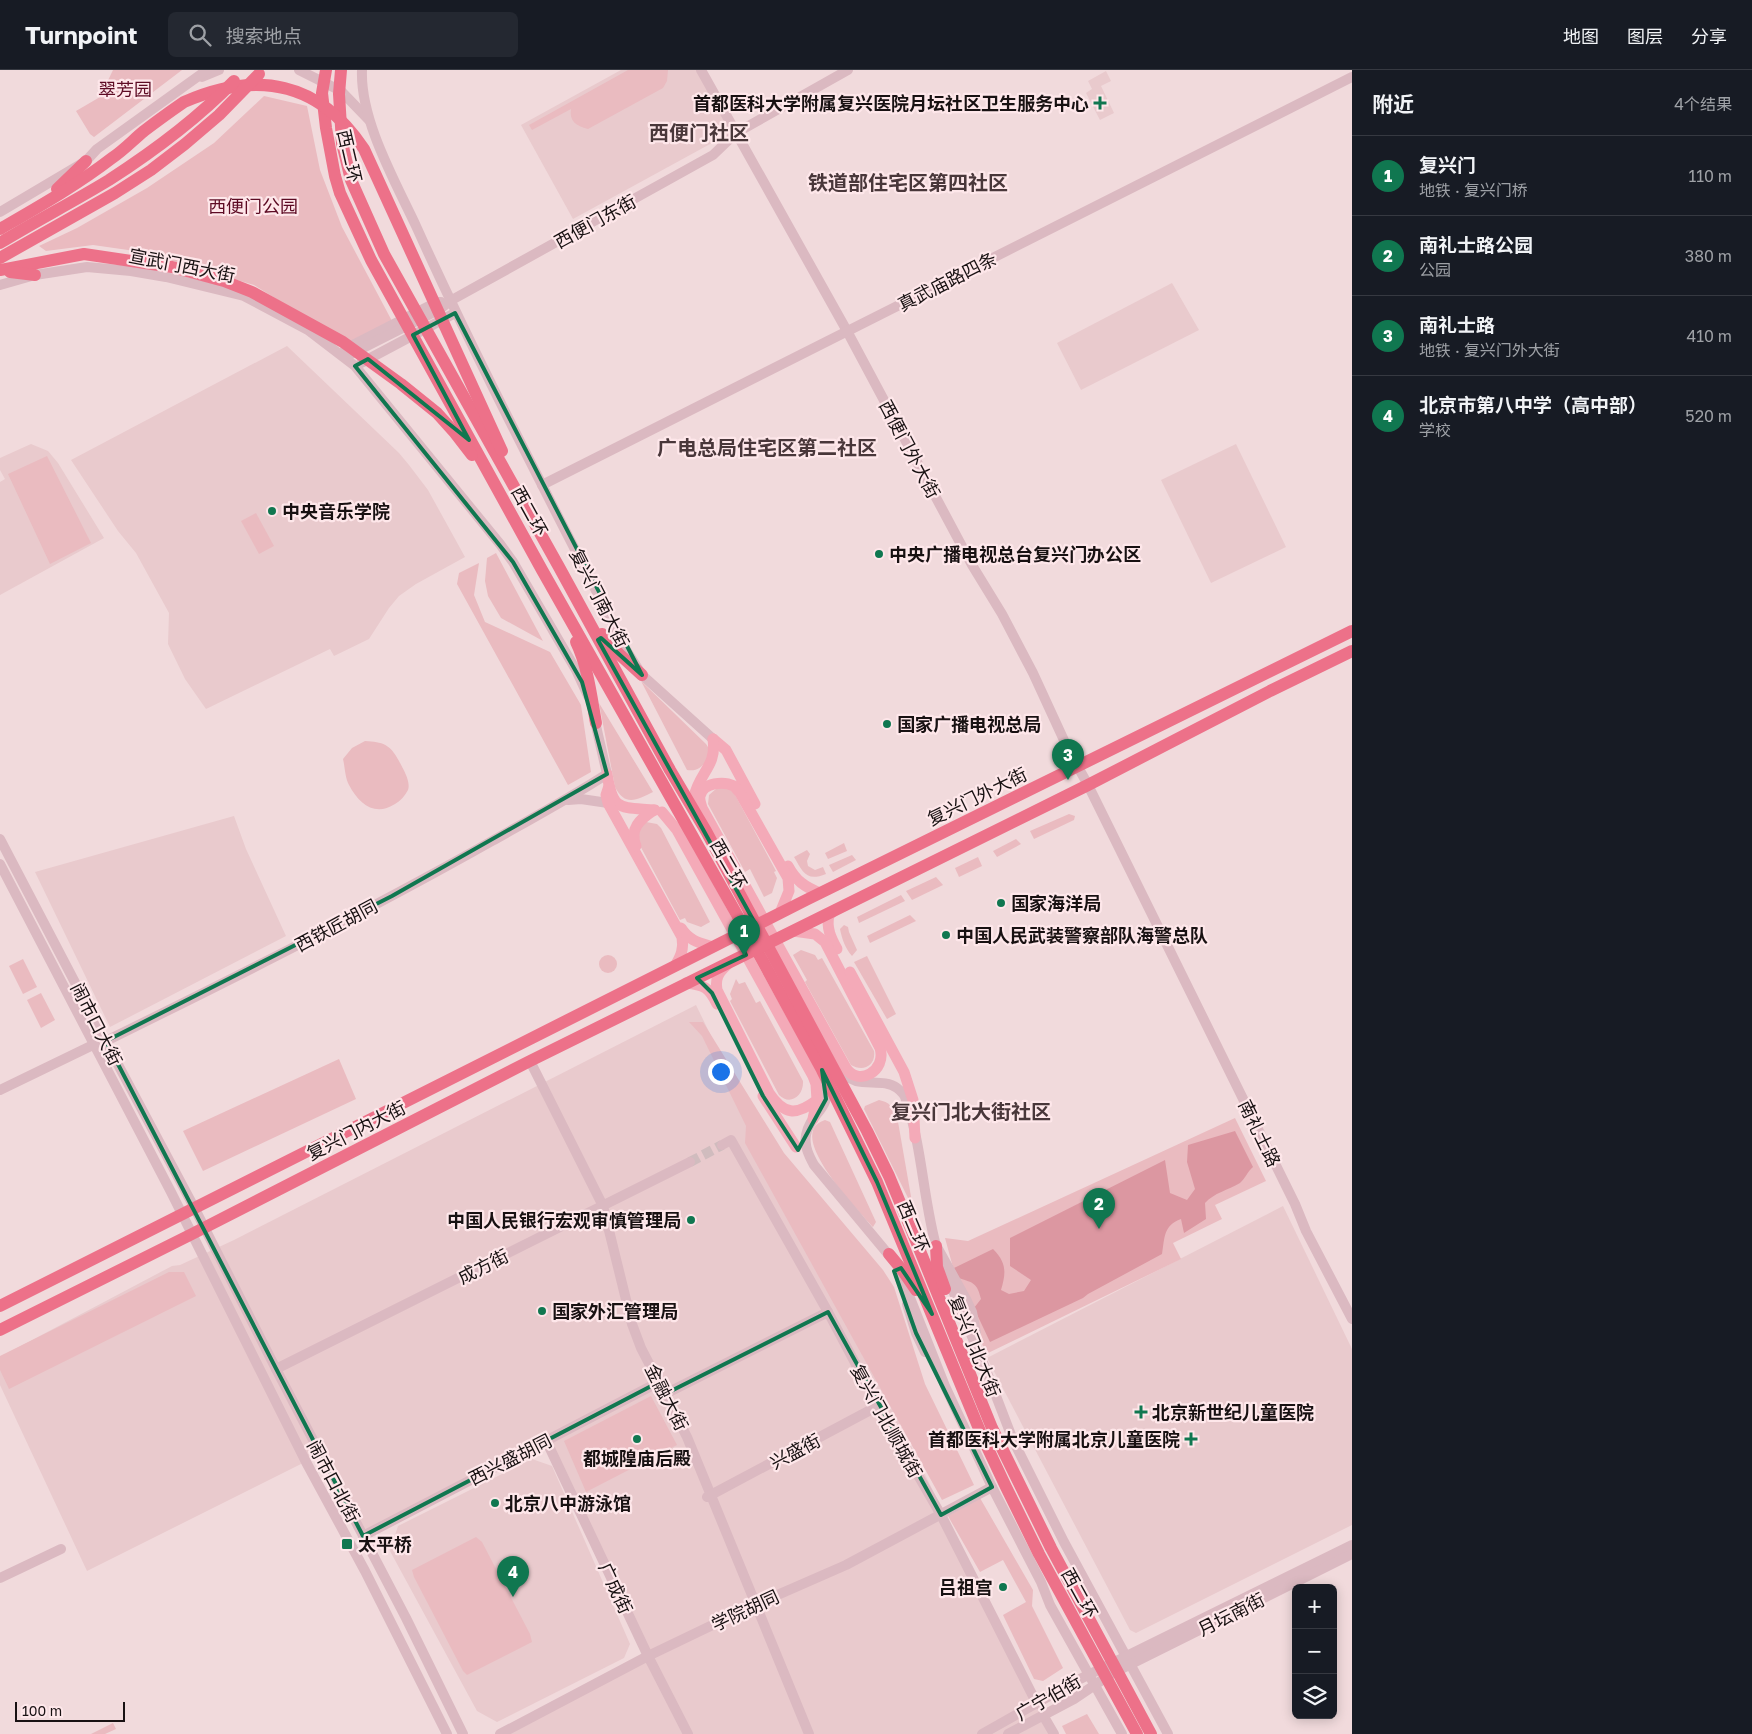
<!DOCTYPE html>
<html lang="zh">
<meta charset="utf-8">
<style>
:root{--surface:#171b24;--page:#242831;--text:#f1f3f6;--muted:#9ea1a6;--line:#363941;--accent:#107750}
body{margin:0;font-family:"Golos Text","Noto Sans SC",sans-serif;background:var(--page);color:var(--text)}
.controls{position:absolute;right:15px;bottom:15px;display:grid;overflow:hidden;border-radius:8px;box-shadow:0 2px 12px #0003}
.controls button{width:45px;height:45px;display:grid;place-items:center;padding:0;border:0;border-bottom:1px solid var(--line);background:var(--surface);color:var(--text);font:25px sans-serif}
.scale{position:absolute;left:15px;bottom:12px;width:110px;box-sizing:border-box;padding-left:5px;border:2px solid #181112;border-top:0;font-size:14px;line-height:18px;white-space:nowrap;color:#181112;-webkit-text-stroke:4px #fee7ea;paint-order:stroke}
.you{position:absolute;left:720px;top:1001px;width:18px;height:18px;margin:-12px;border:4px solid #fff;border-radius:50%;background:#1a73e8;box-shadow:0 0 0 8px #1a73e833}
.badge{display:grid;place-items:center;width:32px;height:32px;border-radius:50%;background:var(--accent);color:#fff;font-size:16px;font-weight:700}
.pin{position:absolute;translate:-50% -41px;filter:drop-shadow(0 1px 2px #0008)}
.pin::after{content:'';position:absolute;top:26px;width:18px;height:15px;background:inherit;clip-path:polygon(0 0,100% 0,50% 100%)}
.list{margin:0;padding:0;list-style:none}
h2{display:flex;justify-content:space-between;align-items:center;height:65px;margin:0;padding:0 20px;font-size:21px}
h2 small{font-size:16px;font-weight:400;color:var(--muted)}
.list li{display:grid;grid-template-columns:32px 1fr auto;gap:15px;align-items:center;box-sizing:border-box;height:80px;padding:0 20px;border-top:1px solid var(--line)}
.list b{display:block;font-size:19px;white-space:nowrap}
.list p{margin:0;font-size:16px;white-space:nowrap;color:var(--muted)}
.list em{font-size:16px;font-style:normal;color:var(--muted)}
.icon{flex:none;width:28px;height:28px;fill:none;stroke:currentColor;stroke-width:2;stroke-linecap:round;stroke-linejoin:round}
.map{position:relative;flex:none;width:1352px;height:1664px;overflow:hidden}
header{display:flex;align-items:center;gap:30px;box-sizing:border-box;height:70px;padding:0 25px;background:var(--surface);border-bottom:1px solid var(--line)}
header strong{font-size:24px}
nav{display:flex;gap:28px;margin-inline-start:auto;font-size:18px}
.search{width:350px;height:45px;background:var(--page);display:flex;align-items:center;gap:12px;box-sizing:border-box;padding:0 18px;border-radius:8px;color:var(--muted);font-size:19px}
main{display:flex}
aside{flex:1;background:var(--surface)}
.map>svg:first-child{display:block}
</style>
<header>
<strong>Turnpoint</strong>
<div class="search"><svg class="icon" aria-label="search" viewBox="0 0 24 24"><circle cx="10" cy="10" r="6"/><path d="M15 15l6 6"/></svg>搜索地点</div>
<nav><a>地图</a><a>图层</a><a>分享</a></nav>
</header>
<main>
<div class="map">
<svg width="1352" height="1664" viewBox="0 0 1352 1664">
<rect width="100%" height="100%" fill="#f1dadc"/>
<g fill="#e9cacd">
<path d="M 621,0 L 698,0 L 732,62 L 573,149 L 521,55 Z"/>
<path d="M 1106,1 L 1111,11 L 1101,16 L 1114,43 L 1100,50 L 1086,23 L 1092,19 L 1088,11 Z"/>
<path d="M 1172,213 L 1199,260 L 1081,320 L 1057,273 Z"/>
<path d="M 287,276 L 399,383 L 409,395 L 428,420 L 465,487 L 416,514 L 399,526 L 389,538 L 369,569 L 334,586 L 330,579 L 206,639 L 185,609 L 168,574 L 169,543 L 136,483 L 118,461 L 71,390 Z"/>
<path d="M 31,374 L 48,381 L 58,393 L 104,468 L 0,525 L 0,412 L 5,409 L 0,400 L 0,388 Z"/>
<path d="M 1236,374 L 1286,477 L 1211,513 L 1161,410 Z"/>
<path d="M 234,746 L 246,779 L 286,866 L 110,957 L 35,802 Z"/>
<path d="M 696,935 L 1037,1634 L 1054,1664 L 495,1664 L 648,1586 L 546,1370 L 363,1466 L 319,1385 L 87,1501 L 0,1315 L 0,1287 L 172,1196 L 180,1195 L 234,1170 Z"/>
<path d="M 1283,1136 L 1352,1279 L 1352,1455 L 1136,1563 L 1130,1560 L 987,1288 Z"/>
<path d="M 532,1389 L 552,1396 L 630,1574 L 624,1588 L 497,1652 L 477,1641 L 390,1481 L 398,1456 Z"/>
</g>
<g fill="#eabbc0">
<path d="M 113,0 L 182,0 L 94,67 L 90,64 L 76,41 L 100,27 Z"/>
<path d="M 628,0 L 668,0 L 667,11 L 663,18 L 588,59 C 576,56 569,51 571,39 L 532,60 L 529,55 Z"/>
<path d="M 264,26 L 307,36 L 320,100 L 342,157 L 392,251 L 347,273 L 254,215 L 142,182 L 93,175 L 46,181 L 39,176 L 77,158 L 147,118 L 214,73 Z"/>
<path d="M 47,386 L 91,473 L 50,494 L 8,404 Z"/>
<path d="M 256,443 L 274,476 L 259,484 L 241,451 Z"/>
<path d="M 496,483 L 543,571 L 501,548 L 488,526 L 485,511 L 487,488 Z"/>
<path d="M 479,493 L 474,525 L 485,552 L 550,582 L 581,635 L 591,702 L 568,715 L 457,514 L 459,503 Z"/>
<path d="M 641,611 L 706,674 L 710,680 L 710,687 C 703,695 699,702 687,700 Z"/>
<path d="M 599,633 L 653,722 C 637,730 625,737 615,717 Z"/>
<path d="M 365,671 C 383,672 390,674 399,691 C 403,699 411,711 408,720 C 405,726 400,731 395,734 C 375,747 359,734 349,715 C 345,708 345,697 343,689 L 352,678 Z"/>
<path d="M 717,718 L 729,718 L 734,723 L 776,801 L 774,802 L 777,808 L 772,823 L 764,827 L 750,799 L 745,802 L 708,734 L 709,725 Z"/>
<path d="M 1069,744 L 1075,746 L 1074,750 L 1034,769 L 1030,761 Z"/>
<path d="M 646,752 L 657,754 L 661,758 L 710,852 L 701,857 L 687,852 L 685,848 L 680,850 L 637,770 L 637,759 Z"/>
<path d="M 1016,769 L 1021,774 L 997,787 L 993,781 Z"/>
<path d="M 844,773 L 847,781 L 828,789 L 825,783 Z"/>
<path d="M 807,780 L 810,784 L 807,791 L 808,796 L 815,800 L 823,797 L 826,804 C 806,812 803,802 794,787 Z"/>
<path d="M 852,785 L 856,790 L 833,802 L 829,795 Z"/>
<path d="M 978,787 L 982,796 L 959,807 L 955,798 Z"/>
<path d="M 936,807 L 943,815 L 912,830 L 906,821 Z"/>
<path d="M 901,825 L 905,831 L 859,853 L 857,847 Z"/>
<path d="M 910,845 L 916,851 L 870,873 L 867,866 Z"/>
<path d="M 844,855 L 848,857 L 849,862 L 857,880 L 852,886 C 845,878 842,869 840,859 Z"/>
<path d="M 801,880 L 815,885 L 818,890 L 822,888 L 874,981 C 876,996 863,1002 851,995 L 805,912 L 807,910 L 793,885 Z"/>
<circle cx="608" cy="894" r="9"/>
<path d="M 867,886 L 896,944 L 887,949 L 854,892 Z"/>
<path d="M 23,889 L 37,917 L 23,924 L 9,896 Z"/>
<path d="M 736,909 L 739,914 L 745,912 L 756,933 L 760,931 L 803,1011 C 804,1026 790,1036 779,1025 L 730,931 L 732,929 L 730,924 Z"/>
<path d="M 41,923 L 55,950 L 41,958 L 27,930 Z"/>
<path d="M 689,952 L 703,952 L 784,1083 L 883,1200 L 894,1217 L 925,1314 L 974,1415 L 942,1430 L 745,1073 L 746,1056 L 702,966 Z"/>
<path d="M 339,989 L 356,1029 L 203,1101 L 183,1061 Z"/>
<path d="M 879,1030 C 889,1032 893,1037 897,1046 L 913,1138 L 864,1039 L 865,1036 Z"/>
<path d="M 1235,1048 L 1266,1111 L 1215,1135 L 1222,1149 L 1173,1173 L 1181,1189 L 986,1284 L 954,1201 L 945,1168 L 968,1171 Z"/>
<path d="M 825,1050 L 830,1052 L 876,1152 L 873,1157 C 860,1142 782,1063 825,1050 Z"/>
<path d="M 169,1202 L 184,1202 L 196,1226 L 9,1319 L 0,1300 L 0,1286 Z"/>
<path d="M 651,1326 L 677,1375 L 586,1422 L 564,1371 Z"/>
<path d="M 980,1428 L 1033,1520 L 1032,1536 L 1063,1598 L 1043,1611 L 1034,1609 L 1003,1545 L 1026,1532 L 1003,1490 L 980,1502 L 948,1446 Z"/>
<path d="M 476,1467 L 482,1472 L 530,1564 L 532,1572 L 467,1605 L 463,1601 L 414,1507 L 412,1500 Z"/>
<path d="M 1087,1644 L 1099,1664 L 1066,1664 L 1062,1656 Z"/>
<path d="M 113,1653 L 116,1659 L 105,1664 L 91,1664 Z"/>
</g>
<path fill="#dc97a1" d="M 1235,1061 L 1253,1097 C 1247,1102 1245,1109 1240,1113 C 1228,1120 1214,1123 1205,1133 L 1206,1149 L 1184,1163 L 1181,1149 C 1163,1156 1165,1167 1162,1184 L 1088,1224 L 1083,1228 L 990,1272 L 974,1238 L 981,1229 C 977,1213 974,1213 959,1208 L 954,1198 L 993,1179 C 1007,1193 1006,1203 1001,1220 L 1009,1224 L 1024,1221 L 1031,1210 L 1010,1196 L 1010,1168 L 1165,1090 L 1170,1123 L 1187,1130 L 1195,1119 L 1187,1092 L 1188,1075 Z"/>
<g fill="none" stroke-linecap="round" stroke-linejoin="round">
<path stroke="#d0bcbe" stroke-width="10" stroke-dasharray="10 5" stroke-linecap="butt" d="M 690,1092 L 722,1075"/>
<g stroke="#dbb9c1" stroke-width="10">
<path d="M 299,0 L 341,21 L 369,50"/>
<path d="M 362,0 C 360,50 395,111 416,156 C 481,300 555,439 626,580 L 642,605 L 713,669"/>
<path d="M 701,0 L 847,261 L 972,495 L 1002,544 L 1033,603 L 1068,679 L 1088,715 L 1295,1134 L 1306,1161 L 1352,1249"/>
<path d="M 202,7 L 219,0"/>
<path d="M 0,142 L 86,91 L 97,79 L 207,0"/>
<path d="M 0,215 L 35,205 L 87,197 L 131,201 L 166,207 L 244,226 L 308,260 L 355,296 L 500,474 L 513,492 L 576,600 L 588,626"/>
<path d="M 345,279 L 437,232 L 441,232"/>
<path d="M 351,284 L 440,239 L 450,231 L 713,85 L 736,63 L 848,0"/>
<path d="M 361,293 L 455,243"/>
<path d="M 542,415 L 1352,7"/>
<path d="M 568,730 L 581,729 L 608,733"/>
<path d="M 0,769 L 114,987 L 195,1139 L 276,1299 L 406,1548 L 463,1664"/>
<path d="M 0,794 L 171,1122 L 306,1392 L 365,1501 L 447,1664"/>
<path d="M 106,971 C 236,907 366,842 492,771 C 531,749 570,728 607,704 L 594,647"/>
<path d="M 530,991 L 603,1136 L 632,1254 L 641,1278 L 687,1367 L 809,1664"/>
<path d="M 834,997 C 841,1003 847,1008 856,1011 C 870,1014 886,1010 897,1018 C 901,1021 905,1025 906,1030 C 923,1079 923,1133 938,1183"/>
<path d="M 825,1011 C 833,1040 810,1042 806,1065 C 804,1076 809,1086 814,1095 L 893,1190"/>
<path d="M 0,1020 L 95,974"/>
<path d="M 722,1075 L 731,1070 L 828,1242 L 878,1336 L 941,1445 L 1037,1634"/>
<path d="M 937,1177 L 967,1231 L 972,1242 L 976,1263"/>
<path d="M 946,1204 L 986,1300 L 1013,1370 L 1064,1472 L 1168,1664"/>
<path d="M 901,1205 L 945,1316 L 992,1417 L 1041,1512 L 1050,1535 L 1122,1664"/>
<path d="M 907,1234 L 916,1263 L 925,1282"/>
<path d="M 276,1299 L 690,1092"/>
<path d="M 665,1324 L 828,1242"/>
<path d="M 546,1370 L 648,1586 L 688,1664"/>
<path d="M 707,1427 L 878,1336"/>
<path d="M 363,1466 L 659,1312"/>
<path d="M 0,1508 L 61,1479"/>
<path d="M 1043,1645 L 1054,1664"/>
<path d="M 500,1664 L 648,1586 L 750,1537 L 846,1495 L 992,1417"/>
<path d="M 982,1664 L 1078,1610 L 1352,1475"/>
<path d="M 1008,1664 L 1074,1629 L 1111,1604 L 1352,1484"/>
</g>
<g stroke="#f4aab8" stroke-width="11">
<path d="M 713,669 L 726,680 L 755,734"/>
<path d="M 607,704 C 613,742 620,737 655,740"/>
<path d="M 609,716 L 606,725 L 608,733 L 682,867 C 684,879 681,886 675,896"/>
<path d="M 694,727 C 699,702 717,697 713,669"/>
<path d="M 662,742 L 677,760 L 813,1006 L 816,1014 L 817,1030 C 796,1046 784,1045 769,1023 L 717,920 C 715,908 718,903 728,894"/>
<path d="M 636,776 C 629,759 640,749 654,740"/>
<path d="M 788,796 C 796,811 805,817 820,823"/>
<path d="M 835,840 L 829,845 C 826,858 831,868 837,879"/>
<path d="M 780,843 L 789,821 L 788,808 L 740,723 L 734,716 C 724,711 703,712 700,726 C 699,730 701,734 702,738 L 846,998 C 858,1017 887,1001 880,978 L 825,872 L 815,864 L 793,861"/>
<path d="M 681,858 C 689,871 700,873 713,877"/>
<path d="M 850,902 L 904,1002 L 913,1030 L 915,1068"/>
<path d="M 686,913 C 704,915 709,917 717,934"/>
<path d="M 763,1026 L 796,1077"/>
<path d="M 813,1049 L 817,1030"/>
</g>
<g stroke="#ed7189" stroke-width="12">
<path d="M 326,0 L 322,23 L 326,58 L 335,106 L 340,123 L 371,190 L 542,500 L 749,866 L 822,1000 L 877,1112 L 982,1366 L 1006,1417 L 1039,1484 L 1137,1664"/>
<path d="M 341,0 L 339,24 L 342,73 L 351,110 L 384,184 L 559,497 L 670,700 L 706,761 L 867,1061 L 889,1106 L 914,1166 L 992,1358 L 1051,1478 L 1151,1664"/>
<path d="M 57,119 L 86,91"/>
<path d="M 0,159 C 38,137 77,115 112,88 C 124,80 133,70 144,61 C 157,51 171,41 184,32 C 257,0 319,11 364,79 L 502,381"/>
<path d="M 0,173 C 36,151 73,132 109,110 C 154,81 197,49 234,11"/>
<path d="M 0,188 L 115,123 L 151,100 L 185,74 L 219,45 L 259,4"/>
<path d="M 0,200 L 84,184 L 172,197 L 224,211 L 252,222 L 343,272 L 401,314 L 437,343 L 455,363 L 472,385"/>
<path d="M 10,202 L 35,205"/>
<path d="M 602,564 L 619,584 L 642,605"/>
<path d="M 576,572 C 588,597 591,625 596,653"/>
<path d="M 936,1176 L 937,1197 L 945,1219"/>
<path d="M 889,1184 L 903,1201 L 916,1220"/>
<path d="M 0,1236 L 806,830 L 1352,561"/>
<path d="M 0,1260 L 192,1164 L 530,991 L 1088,715 L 1270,621 L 1352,581"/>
</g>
</g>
<path fill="none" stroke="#107750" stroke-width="4" stroke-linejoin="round" d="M 455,243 L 642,605 L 601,568 L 598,570 L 756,855 L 735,865 L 746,885 L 697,908 L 712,923 L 763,1026 L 798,1080 L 826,1029 L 822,1000 L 877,1112 L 932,1244 L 901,1198 L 894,1201 L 916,1263 L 992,1417 L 941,1445 L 828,1242 L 665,1324 L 659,1312 L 363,1466 L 106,971 L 392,826 L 607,704 L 582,612 L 513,492 L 355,296 L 368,289 L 469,370 L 413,265 Z"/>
<g fill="#107750" stroke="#fee7ea" stroke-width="2">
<path d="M1097.5 25.5h5v5h5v5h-5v5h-5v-5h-5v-5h5z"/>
<circle cx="272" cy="441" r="5"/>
<circle cx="879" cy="484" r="5"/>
<circle cx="887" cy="654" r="5"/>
<circle cx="1001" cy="833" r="5"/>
<circle cx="946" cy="865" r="5"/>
<circle cx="691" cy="1150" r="5"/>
<circle cx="542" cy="1241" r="5"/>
<path d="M1138.5 1334.5h5v5h5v5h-5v5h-5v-5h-5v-5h5z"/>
<circle cx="637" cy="1369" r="5"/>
<path d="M1188.5 1361.5h5v5h5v5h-5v5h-5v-5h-5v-5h5z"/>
<circle cx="495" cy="1433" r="5"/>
<rect x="341" y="1468" width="12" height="12" rx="2.5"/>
<circle cx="1003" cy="1517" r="5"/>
</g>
<g text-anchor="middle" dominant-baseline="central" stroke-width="4.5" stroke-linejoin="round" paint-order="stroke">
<g font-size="18" fill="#5d0b24" stroke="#fee7ea">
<text x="125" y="19">翠芳园</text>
<text x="253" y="136">西便门公园</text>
</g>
<g font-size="18" font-weight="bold" fill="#181112" stroke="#fee7ea" text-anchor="start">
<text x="1089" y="33" text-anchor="end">首都医科大学附属复兴医院月坛社区卫生服务中心</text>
<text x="282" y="441">中央音乐学院</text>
<text x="889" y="484">中央广播电视总台复兴门办公区</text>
<text x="897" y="654">国家广播电视总局</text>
<text x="1011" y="833">国家海洋局</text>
<text x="956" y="865">中国人民武装警察部队海警总队</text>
<text x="681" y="1150" text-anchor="end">中国人民银行宏观审慎管理局</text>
<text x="552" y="1241">国家外汇管理局</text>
<text x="1152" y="1342">北京新世纪儿童医院</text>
<text x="1180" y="1369" text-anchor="end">首都医科大学附属北京儿童医院</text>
<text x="637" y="1388" text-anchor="middle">都城隍庙后殿</text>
<text x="505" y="1433">北京八中游泳馆</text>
<text x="358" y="1474">太平桥</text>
<text x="993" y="1517" text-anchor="end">吕祖宫</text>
</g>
<g font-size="18" fill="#181112" stroke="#fee7ea">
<text transform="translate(350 86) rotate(77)">西二环</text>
<text transform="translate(595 151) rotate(-29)">西便门东街</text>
<text transform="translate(182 195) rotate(11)">宣武门西大街</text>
<text transform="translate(947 211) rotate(-27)">真武庙路四条</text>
<text transform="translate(910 379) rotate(62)">西便门外大街</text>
<text transform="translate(530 441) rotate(61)">西二环</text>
<text transform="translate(600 528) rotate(63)">复兴门南大街</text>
<text transform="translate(977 726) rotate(-26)">复兴门外大街</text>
<text transform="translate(729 794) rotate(60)">西二环</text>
<text transform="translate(336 855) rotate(-28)">西铁匠胡同</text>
<text transform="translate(97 954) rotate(63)">闹市口大街</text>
<text transform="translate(356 1060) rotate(-27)">复兴门内大街</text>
<text transform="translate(1260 1063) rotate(64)">南礼士路</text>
<text transform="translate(914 1156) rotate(67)">西二环</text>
<text transform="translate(483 1196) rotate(-27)">成方街</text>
<text transform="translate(975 1276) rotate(68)">复兴门北大街</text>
<text transform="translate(667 1327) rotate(63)">金融大街</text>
<text transform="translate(887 1351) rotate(61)">复兴门北顺城街</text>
<text transform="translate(795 1381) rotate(-28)">兴盛街</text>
<text transform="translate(510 1389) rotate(-27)">西兴盛胡同</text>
<text transform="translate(334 1411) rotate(62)">闹市口北街</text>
<text transform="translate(616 1518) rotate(65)">广成街</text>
<text transform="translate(1080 1523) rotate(61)">西二环</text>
<text transform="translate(745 1540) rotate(-25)">学院胡同</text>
<text transform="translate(1231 1544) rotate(-27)">月坛南街</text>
<text transform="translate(1048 1627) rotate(-30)">广宁伯街</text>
</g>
<g font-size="20" font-weight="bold" fill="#49373a" stroke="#fee7ea">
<text x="699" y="62">西便门社区</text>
<text x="908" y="112">铁道部住宅区第四社区</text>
<text x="767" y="377">广电总局住宅区第二社区</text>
<text x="971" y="1041">复兴门北大街社区</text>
</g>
</g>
</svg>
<div class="controls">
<button>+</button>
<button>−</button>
<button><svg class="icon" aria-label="layers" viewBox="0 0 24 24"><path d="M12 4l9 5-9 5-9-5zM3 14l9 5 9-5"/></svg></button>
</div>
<div class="scale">100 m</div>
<div class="you"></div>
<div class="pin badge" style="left:744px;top:886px">1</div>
<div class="pin badge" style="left:1099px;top:1159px">2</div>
<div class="pin badge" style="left:1068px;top:710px">3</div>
<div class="pin badge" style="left:513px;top:1527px">4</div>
</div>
<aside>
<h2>附近<small>4个结果</small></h2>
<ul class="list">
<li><span class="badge">1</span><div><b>复兴门</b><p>地铁 · 复兴门桥</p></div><em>110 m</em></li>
<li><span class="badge">2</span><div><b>南礼士路公园</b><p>公园</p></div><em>380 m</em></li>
<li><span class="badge">3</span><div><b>南礼士路</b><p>地铁 · 复兴门外大街</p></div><em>410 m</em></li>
<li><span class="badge">4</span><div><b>北京市第八中学（高中部）</b><p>学校</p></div><em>520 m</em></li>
</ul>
</aside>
</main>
